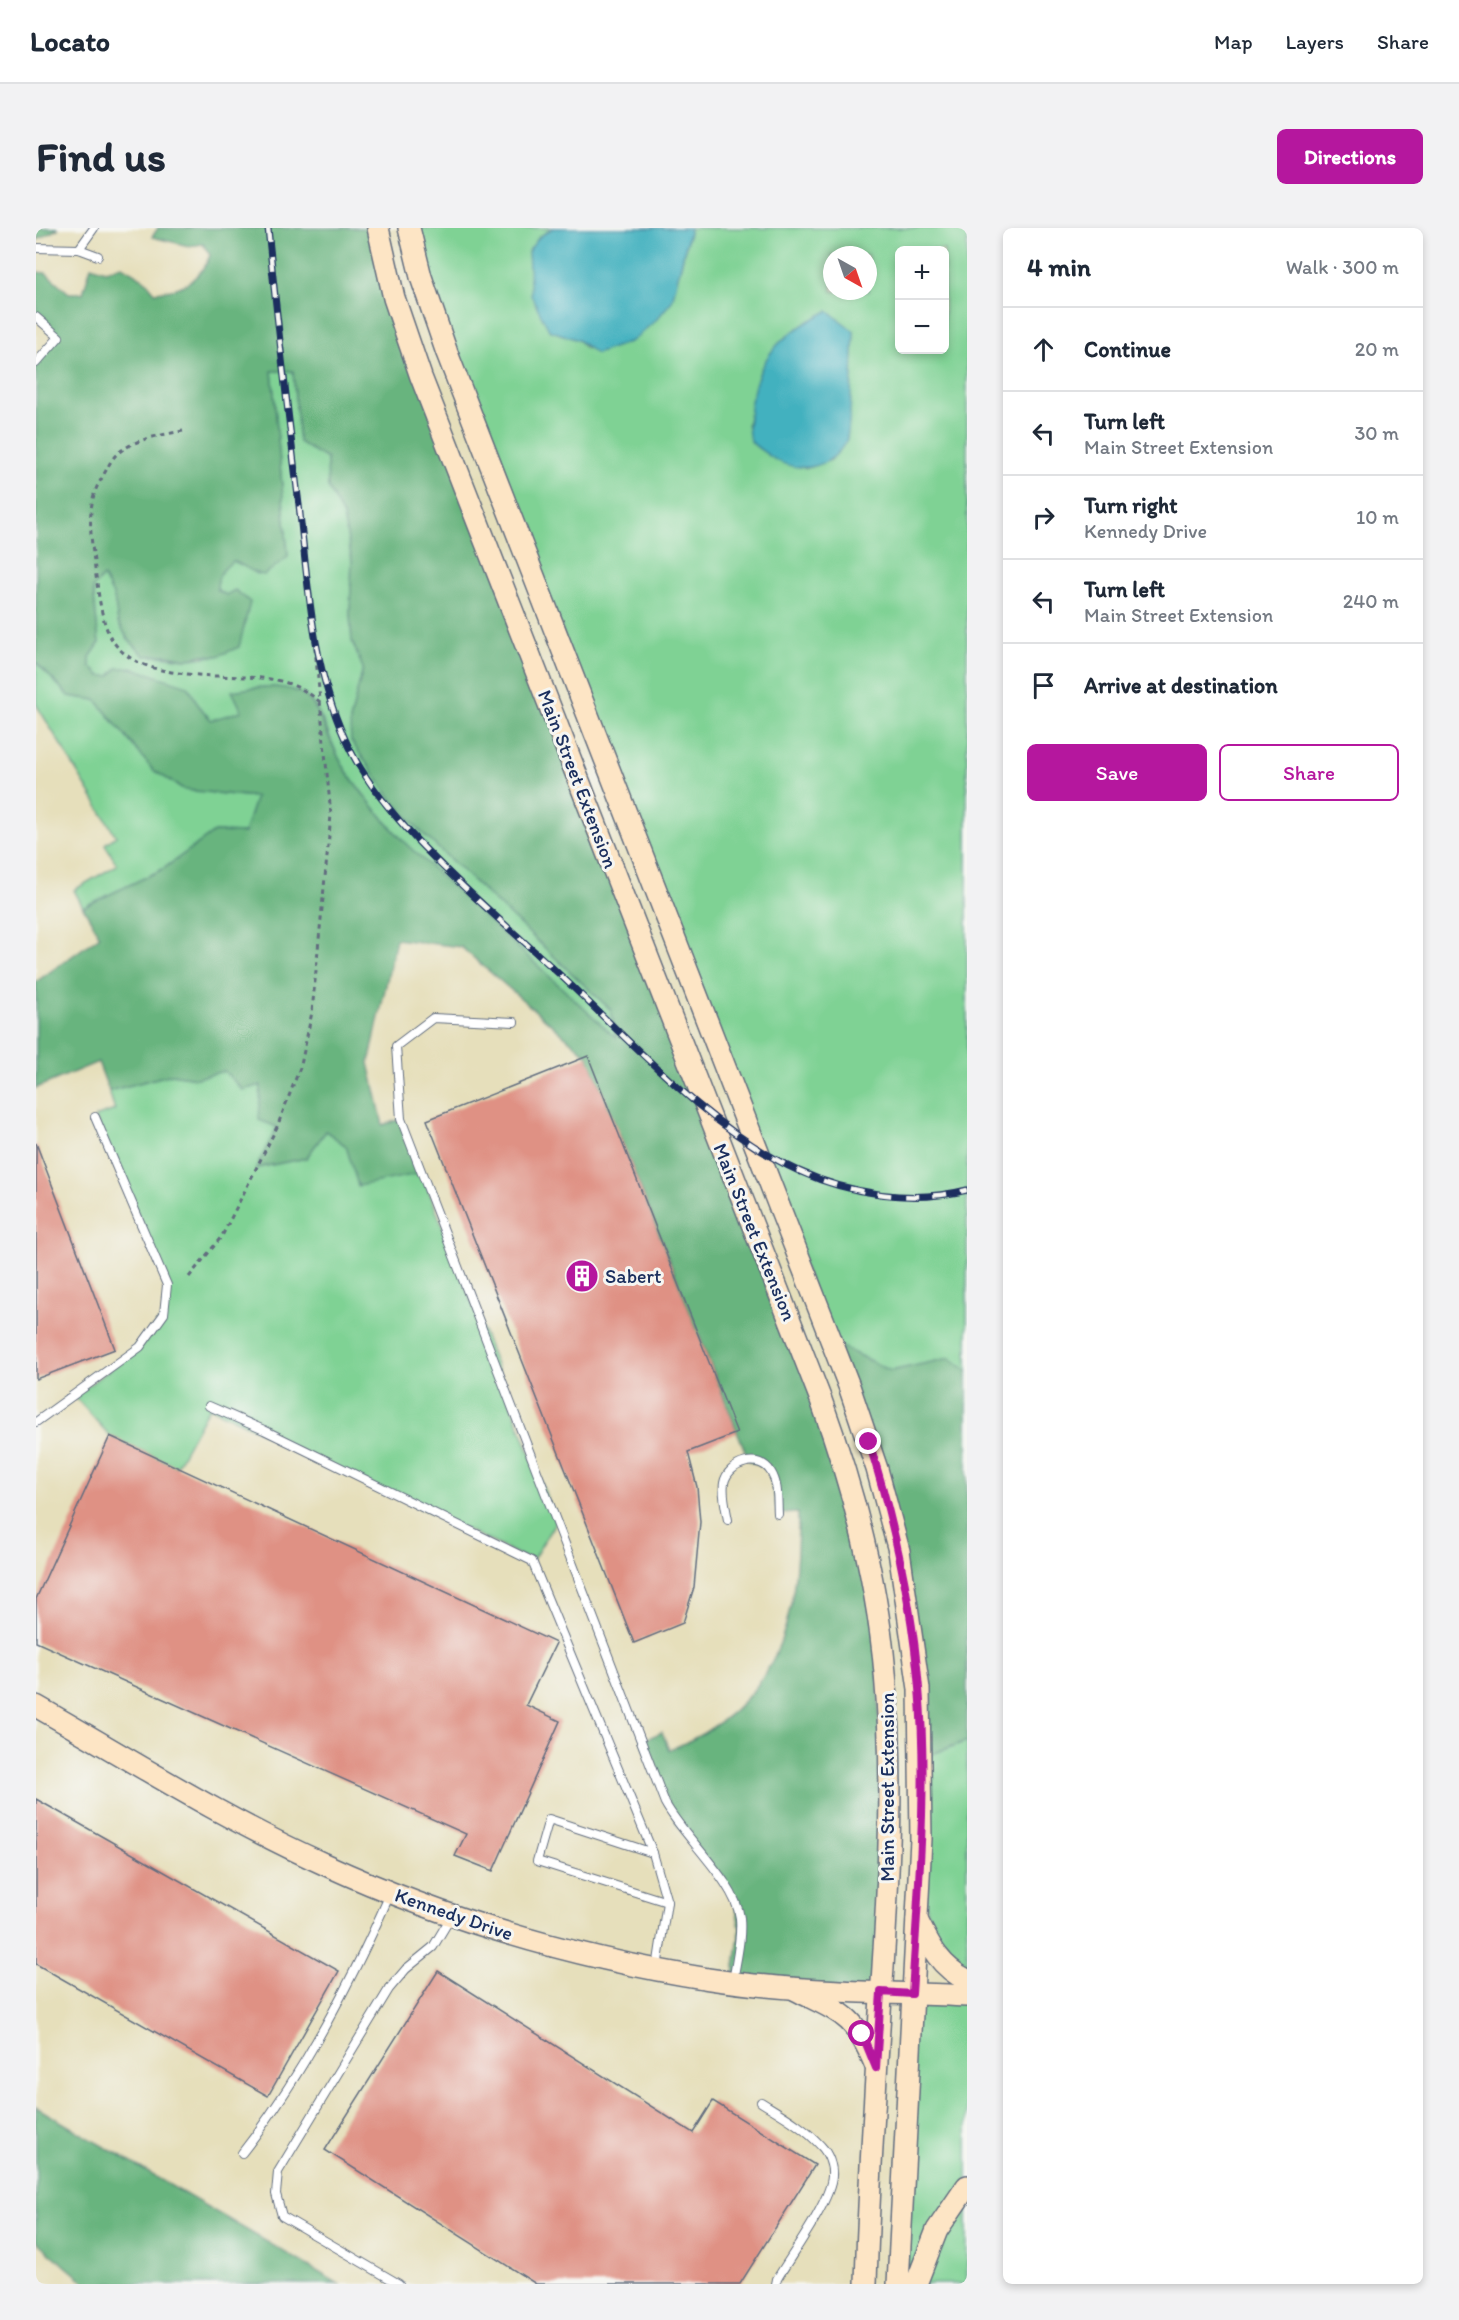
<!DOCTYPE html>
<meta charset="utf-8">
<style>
:root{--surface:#fff;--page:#f2f2f3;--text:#1f2937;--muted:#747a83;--line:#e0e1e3;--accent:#b5179e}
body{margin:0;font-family:Itim,sans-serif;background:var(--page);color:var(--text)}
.controls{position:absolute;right:18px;top:18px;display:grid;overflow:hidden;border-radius:9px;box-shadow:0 3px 9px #0003}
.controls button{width:54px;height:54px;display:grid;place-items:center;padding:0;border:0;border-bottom:2px solid var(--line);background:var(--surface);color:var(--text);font:30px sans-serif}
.compass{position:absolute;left:787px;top:18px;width:54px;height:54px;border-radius:50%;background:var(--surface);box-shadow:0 3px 9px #0003;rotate:140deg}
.stop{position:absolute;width:18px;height:18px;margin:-14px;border:4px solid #b5179e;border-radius:50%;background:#fff}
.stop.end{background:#b5179e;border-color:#fff;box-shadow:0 2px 6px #0008}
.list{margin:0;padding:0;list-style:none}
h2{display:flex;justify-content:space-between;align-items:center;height:78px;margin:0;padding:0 24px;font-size:26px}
h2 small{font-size:20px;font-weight:400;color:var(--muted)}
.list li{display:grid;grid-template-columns:39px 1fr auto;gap:18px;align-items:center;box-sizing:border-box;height:84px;padding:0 24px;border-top:2px solid var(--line)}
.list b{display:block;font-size:22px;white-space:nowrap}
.list p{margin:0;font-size:20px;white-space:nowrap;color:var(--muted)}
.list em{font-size:20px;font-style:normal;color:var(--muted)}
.actions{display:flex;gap:12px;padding:18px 24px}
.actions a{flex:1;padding:14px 0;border:2px solid var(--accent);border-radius:9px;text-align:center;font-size:21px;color:var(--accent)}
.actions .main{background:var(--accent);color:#fff}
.icon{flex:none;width:33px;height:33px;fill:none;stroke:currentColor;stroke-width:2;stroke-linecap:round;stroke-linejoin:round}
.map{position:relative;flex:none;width:931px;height:2056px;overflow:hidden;border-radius:9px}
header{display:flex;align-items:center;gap:36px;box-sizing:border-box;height:84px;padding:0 30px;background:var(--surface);border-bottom:2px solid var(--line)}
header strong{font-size:28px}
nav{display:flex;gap:33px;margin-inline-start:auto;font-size:21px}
.intro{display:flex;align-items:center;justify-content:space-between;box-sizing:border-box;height:144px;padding:0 36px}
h1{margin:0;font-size:42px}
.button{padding:15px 27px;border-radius:9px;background:var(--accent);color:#fff;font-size:21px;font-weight:700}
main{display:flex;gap:36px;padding:0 36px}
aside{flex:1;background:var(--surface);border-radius:9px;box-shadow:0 3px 9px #0003}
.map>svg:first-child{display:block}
</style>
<header>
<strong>Locato</strong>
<nav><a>Map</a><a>Layers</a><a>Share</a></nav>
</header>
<div class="intro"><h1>Find us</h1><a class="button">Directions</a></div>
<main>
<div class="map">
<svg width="931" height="2056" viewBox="0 0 931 2056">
<rect width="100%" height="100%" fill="#f6f6f2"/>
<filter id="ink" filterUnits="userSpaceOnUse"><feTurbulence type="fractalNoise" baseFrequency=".0167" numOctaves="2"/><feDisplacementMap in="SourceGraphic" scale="12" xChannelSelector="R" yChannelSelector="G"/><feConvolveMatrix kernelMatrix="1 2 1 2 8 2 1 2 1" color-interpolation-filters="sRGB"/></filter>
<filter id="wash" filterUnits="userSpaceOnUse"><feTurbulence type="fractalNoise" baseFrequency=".008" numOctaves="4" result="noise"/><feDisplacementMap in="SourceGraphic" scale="24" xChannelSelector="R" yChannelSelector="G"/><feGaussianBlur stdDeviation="1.35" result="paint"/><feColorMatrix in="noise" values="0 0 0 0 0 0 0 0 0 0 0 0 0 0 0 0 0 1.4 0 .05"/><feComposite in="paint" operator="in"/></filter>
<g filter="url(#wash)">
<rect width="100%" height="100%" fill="#e6dfbb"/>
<g fill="#7fd294" stroke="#4d8079" stroke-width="1.5" fill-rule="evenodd">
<path d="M 373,0 L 517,0 L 503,9 L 513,102 L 542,112 L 550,121 L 644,42 L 654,0 L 931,0 L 931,1143 L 914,1130 L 855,1143 L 797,1115 ZM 864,22 L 908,22 L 908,122 L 864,122 ZM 796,27 L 832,27 L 832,63 L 796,63 ZM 818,103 L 811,211 L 795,232 L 769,241 L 711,198 L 714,183 Z"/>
<path d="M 236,143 L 257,143 L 263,214 L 291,231 L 292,260 L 307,288 L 316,332 L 314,386 L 316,413 L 327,440 L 314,493 L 382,601 L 575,782 L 580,811 L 369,615 C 346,590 324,565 306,536 C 296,519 288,487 275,474 C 254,454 223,458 197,463 L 206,484 L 175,492 L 163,478 L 152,458 L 65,448 L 54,438 L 54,429 L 63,416 L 57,359 L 67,348 L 78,369 L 82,394 L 92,411 L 109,428 C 123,427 134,429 148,431 C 159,432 170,427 182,428 L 190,367 L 181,361 C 181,347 186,341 197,333 L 212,339 L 220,346 L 252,329 Z"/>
<path d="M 0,434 L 33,468 L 60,472 L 117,542 L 149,562 L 220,569 L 208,605 L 178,604 L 127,641 L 47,679 L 38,662 L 81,637 L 69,616 L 80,608 L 0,476 Z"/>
<path d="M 188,843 L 207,862 L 226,857 L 241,899 L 221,940 L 270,930 L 290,903 L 310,918 L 386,945 L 520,1293 L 496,1333 L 173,1179 L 140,1239 L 74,1208 L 38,1168 L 104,1119 L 128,1086 L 131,1057 L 59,889 L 79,882 L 73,863 L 136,846 L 160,850 Z"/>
<path d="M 931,1513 L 931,1752 L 894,1718 L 885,1611 L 885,1530 Z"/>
<path d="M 876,1765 L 931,1768 L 931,2056 L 862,2056 Z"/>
</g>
<g fill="#67b47e" stroke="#41726e" stroke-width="1.5" fill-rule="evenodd">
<path d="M 0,0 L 23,0 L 1,12 Z"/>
<path d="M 122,0 L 342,0 L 350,41 L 785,1172 L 842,1389 L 845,1764 L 697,1754 L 704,1700 L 698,1669 L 641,1596 L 606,1513 L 626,1504 L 633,1522 C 743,1478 762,1394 762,1285 L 742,1286 L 733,1241 L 713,1233 L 552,828 L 425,719 L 360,711 L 333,835 L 347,897 L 365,891 L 386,945 L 322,958 L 310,918 L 290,903 L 270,930 L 220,940 L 241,899 L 223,892 L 225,857 L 207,862 L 188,843 L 160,850 L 136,846 L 73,863 L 62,834 L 0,860 L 0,754 L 64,708 L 47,679 L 127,641 L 178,604 L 208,605 L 220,569 L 149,562 L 117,542 L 60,472 L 33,468 L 0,434 L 0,135 L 23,109 L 0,89 L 0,44 L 10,45 L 33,65 L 47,65 L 55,38 L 69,43 L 86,38 L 109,52 L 119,64 C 144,63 166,51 174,27 L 167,16 L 153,18 L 116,9 ZM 236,143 L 257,143 L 263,214 L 291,231 L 292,260 L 307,288 L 316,332 L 314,386 L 316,413 L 327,440 L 314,493 L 315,513 L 358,574 L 382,601 L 575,782 L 580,810 L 369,615 C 346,590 324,565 306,536 C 295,517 289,496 278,478 C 262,452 221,459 196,463 L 206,483 L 175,492 L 163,478 L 152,458 L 96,440 L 81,440 L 74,448 L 64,448 L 54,438 L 54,429 L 63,416 L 57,360 L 67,348 L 78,369 L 82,394 L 92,411 L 109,428 L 131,427 L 150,431 L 167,427 L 182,428 L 203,419 L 214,374 L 199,362 L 190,367 L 181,362 C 181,347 186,341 197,333 C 208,337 217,346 228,347 L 252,329 Z"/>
<path d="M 797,1115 L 855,1143 L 914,1130 L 931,1143 L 931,1513 L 885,1530 L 873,1377 Z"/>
<path d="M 0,1879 L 303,2056 L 51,2056 L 0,2013 Z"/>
</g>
<g fill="#43b1bf" stroke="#2f708e" stroke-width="1.5">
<path d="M 517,0 L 654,0 L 636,73 L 621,91 L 596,113 L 560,126 L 542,112 L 513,102 L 495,67 L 492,24 L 503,9 Z"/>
<path d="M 792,83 L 818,103 C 817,121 815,202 810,213 C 793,244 758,246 732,227 C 727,223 718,218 715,213 C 710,201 713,193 714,181 C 721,128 745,106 792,83 Z"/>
</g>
<g id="blocks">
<g fill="#df9184">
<path d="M 552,828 L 701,1205 L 652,1224 L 661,1259 L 664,1294 L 658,1359 L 647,1395 L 598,1415 L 391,892 Z"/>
<path d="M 0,915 L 79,1121 L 0,1151 Z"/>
<path d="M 74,1208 L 520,1415 L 490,1477 L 524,1493 L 457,1643 L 419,1628 L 430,1606 L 0,1414 L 0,1371 Z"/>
<path d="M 0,1571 L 303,1743 L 232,1868 L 0,1736 Z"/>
<path d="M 402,1743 L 657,1905 L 677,1873 L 779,1937 L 704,2056 L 500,2056 L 289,1922 Z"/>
</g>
</g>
</g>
<g filter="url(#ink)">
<use href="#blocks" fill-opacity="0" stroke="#626d7f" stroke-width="1.5"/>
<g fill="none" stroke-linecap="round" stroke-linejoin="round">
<defs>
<g id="lane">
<path d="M 0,20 L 43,21 L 62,28"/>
<path d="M 43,21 L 58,0"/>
<path d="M 0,89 L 23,109 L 0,135"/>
<path d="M 478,794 L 397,790 L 360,818 L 365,891 L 629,1575 C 647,1609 700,1654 704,1690 C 706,1711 700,1733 697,1754"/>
<path d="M 173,1178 L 228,1202 L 496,1333 L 617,1625 L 631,1674 L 621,1740"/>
<path d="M 0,1194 L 104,1119 L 128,1086 L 131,1057 L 59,889"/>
<path d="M 692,1292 C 690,1281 686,1266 688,1255 C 692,1234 724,1225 735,1244 C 743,1257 741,1272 742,1286"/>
<path d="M 617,1625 L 513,1591 L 501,1633 L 631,1674"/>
<path d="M 725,1874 C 746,1887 768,1899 785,1918 C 792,1925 797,1938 796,1948 C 795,1973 755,2027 741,2051 L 740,2056"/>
<path d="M 206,1925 C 267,1847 314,1757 354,1666"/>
<path d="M 363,2056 L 246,1988 L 240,1966 L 242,1944 L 353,1761 L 370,1741 L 397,1719 L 415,1689"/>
</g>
<g id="secondary">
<path d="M 342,0 L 358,70 L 385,149 L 785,1172 C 817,1260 841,1351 849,1445 C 858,1543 853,1641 847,1739 C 840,1845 833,1950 830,2056"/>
<path d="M 373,0 L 385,49 L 411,125 L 813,1158 L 841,1241 L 863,1323 L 883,1461 L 885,1611 L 862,2056"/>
<path d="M 0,1478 C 95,1532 188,1591 288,1636 C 410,1692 540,1730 673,1751 C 758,1764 845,1764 931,1768"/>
<path d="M 881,1692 C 894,1718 904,1739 931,1752"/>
<path d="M 760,1762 C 807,1786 818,1786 839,1836"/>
<path d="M 880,2056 L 901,2002 L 931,1958"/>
</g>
</defs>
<use href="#lane" stroke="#626d7f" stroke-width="10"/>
<use href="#secondary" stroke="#626d7f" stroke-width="24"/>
<g stroke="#626d7f" stroke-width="3" stroke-dasharray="4.5 4.5" stroke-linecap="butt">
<path d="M 147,203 C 125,207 96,211 79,228 C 73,235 68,247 63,255 C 49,279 56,316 59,341 C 62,361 64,385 72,404 C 96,460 192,443 240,452 C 258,456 271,463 284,474"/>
<path d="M 153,1049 L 186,1008 L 241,899 L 265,837 L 276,784 L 295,587 L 279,420"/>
</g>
<use href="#lane" stroke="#fff" stroke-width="8"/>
<use href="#secondary" stroke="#fde5c5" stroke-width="21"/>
<defs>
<path id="rail" d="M 232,0 C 241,93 252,185 263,277 C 272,356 276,438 309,511 C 347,597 454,681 522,745 C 594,812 673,902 763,943 C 814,966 876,976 931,962"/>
</defs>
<use href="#rail" stroke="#1b2f5e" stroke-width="7"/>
<use href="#rail" stroke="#f6f6f2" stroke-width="4.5" stroke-dasharray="14" stroke-linecap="butt"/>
</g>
</g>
<g fill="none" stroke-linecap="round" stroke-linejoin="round" filter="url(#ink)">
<path stroke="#b5179e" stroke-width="8" d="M 826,1806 L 840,1840 L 845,1764 L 876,1766 C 882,1664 892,1561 883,1460 C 876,1376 858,1294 833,1214"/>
</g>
<defs>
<symbol id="building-disc" viewBox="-11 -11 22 22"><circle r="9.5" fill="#b5179e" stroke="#f6f6f2"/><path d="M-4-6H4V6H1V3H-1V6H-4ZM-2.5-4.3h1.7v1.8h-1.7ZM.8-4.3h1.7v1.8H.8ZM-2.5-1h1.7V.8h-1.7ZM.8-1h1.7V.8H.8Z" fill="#fff"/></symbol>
</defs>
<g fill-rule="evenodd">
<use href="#building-disc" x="527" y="1029" width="38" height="38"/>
</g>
<g text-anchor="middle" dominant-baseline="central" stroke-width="6" stroke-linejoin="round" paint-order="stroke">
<g font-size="20" fill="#1b2f5e" stroke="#f6f6f2">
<text transform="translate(542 551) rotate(69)">Main Street Extension</text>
<text transform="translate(719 1004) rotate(68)">Main Street Extension</text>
<text transform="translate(851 1559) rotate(-90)">Main Street Extension</text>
<text transform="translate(418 1686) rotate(19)">Kennedy Drive</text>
</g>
<g font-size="20" fill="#1b2f5e" stroke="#f6f6f2" text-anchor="start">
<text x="569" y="1048">Sabert</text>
</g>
</g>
</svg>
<div class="controls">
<button>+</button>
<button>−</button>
</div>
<svg class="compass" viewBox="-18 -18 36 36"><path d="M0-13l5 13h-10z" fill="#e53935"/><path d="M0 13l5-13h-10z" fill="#747a83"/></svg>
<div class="stop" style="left:826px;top:1806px"></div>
<div class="stop end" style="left:833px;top:1214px"></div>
</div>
<aside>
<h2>4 min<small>Walk · 300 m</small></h2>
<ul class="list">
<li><svg class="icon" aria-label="ahead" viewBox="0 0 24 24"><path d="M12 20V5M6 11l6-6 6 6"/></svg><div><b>Continue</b></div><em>20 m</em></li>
<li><svg class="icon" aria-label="left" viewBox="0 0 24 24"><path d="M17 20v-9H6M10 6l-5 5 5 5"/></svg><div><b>Turn left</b><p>Main Street Extension</p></div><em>30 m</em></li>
<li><svg class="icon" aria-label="right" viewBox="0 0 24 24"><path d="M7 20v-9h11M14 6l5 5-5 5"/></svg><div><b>Turn right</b><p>Kennedy Drive</p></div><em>10 m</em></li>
<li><svg class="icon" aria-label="left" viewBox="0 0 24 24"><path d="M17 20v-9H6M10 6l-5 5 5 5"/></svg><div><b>Turn left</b><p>Main Street Extension</p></div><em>240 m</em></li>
<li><svg class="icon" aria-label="arrive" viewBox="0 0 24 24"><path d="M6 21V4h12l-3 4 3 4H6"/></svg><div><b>Arrive at destination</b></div></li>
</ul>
<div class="actions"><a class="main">Save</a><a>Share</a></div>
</aside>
</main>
